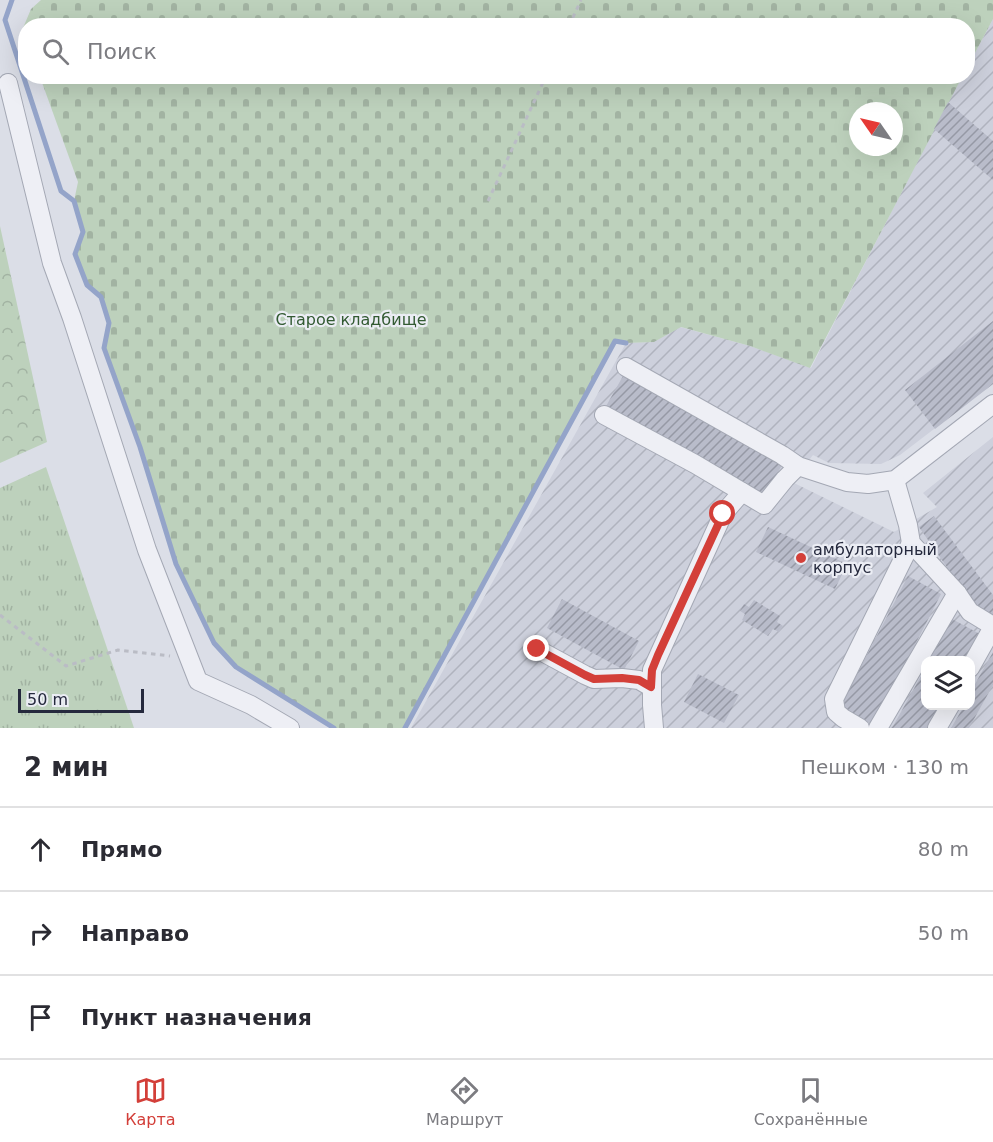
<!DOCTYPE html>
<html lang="ru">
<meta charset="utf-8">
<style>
:root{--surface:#fff;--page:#f7f7f7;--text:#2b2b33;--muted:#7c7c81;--line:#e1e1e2;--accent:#d33f39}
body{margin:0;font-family:"DejaVu Sans",sans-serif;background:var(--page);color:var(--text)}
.controls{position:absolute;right:18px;bottom:18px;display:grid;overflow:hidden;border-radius:12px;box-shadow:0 6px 24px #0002}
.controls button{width:54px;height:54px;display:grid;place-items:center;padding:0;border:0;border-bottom:2px solid var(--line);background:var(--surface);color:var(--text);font:30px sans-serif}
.compass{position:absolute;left:849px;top:102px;width:54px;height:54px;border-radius:50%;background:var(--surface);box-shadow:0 6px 24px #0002;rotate:304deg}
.scale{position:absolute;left:18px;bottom:15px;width:126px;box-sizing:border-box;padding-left:6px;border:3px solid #25293d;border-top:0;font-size:16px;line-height:21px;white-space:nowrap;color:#25293d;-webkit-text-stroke:4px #ebedf4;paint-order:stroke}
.stop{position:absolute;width:18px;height:18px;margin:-14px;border:4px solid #d33f39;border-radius:50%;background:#fff}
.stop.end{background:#d33f39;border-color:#fff;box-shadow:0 2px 6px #0008}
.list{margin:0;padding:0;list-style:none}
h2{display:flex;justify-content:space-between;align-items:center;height:78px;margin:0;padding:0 24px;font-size:26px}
h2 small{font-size:20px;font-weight:400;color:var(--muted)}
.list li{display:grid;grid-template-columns:39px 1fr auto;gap:18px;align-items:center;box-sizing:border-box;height:84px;padding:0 24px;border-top:2px solid var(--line)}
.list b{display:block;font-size:22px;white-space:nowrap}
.list em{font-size:20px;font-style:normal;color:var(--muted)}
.icon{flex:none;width:33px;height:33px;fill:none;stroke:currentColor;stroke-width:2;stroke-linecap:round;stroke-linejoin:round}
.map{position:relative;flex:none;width:993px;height:728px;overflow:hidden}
.search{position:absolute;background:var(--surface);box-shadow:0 6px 24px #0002;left:18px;right:18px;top:18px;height:66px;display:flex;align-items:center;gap:15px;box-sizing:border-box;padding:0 21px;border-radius:24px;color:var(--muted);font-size:22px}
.sheet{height:330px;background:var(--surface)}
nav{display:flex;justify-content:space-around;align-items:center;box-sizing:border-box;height:84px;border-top:2px solid var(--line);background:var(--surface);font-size:16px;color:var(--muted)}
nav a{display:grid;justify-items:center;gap:3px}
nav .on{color:var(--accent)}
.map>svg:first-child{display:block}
</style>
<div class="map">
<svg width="993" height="728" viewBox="0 0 993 728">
<defs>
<pattern id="industrial-furrows" width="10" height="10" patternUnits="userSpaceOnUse" patternTransform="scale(1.5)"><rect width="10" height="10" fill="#cdd0dc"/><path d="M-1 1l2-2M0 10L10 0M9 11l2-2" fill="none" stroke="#b0b3be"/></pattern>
<pattern id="grass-tufts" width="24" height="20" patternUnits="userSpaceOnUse" patternTransform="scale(1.5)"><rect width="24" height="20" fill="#bdd1bc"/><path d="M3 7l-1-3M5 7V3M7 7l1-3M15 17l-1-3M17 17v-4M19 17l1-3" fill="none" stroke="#a2b3a2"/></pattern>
<pattern id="forest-crowns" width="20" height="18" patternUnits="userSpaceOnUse" patternTransform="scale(1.5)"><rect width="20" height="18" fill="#bdd1bc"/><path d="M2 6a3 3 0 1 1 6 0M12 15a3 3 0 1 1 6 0" fill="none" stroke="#a2b3a2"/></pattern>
<pattern id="cemetery-stones" width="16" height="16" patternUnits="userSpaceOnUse" patternTransform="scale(1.5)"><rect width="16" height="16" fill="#bdd1bc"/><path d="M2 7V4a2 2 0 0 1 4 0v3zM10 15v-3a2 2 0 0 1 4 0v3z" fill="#a2b3a2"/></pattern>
<pattern id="building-hatch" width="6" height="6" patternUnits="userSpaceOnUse" patternTransform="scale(1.5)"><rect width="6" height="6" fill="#b9bcca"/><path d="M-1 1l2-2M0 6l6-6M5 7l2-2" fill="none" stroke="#9699a5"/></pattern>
</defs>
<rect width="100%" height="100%" fill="#dbdee7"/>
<path fill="url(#industrial-furrows)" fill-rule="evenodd" d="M 993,19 L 993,384 L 900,455 L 881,464 L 829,463 L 813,455 L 792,482 L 894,532 L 937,507 L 923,493 L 993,437 L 993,728 L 411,728 L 626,343 L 654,342 L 680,327 L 750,346 L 811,368 L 948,102 L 962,77 L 968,76 L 968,66 ZM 926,660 L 970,660 L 970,706 L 926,706 Z"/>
<path fill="url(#grass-tufts)" d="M 46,467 L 134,728 L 0,728 L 0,488 Z"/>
<path fill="url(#forest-crowns)" d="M 0,226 L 47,442 L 0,463 Z"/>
<g fill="url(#cemetery-stones)" fill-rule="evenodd">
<path d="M 41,0 L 993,0 L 993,19 L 968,66 L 968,26 L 26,26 L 25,34 L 23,28 L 31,9 Z"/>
<path d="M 40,77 L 40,76 L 962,77 L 810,368 L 750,346 L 681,327 L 654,342 L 626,343 L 615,341 L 405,728 L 334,728 L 236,667 L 214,643 L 176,564 L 140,447 L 104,348 L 109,323 L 101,297 L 87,285 L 75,254 L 83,232 L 74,201 L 78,182 ZM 858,111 L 894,111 L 894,147 L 858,147 Z"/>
</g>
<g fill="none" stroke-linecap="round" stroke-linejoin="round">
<g stroke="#94a4c9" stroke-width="5">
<path d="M 12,0 L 5,20 L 61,191 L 74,201 L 83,232 L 75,254 L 87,285 L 101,297 L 109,323 L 104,348 L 140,447 L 176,564 L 214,643 L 236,667 L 334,728"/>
<path d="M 405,728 L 615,341 L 626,343"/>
</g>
</g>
<g fill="url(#building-hatch)">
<path d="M 948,102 L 993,141 L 993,180 L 934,129 Z"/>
<path d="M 993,321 L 993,384 L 935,429 L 905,390 Z"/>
<path d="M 623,376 L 782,465 L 765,496 L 605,408 Z"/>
<path d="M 934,516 L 993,595 L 993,620 L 976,609 L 919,527 Z"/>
<path d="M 768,527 L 847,564 L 835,589 L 756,552 Z"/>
<path d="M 908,576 L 941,594 L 874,725 L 840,707 Z"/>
<path d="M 562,599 L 639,641 L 624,670 L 547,628 Z"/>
<path d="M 754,600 L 780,616 L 777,622 L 783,626 L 779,632 L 773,629 L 768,636 L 742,620 L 745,614 L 740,611 L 744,604 L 749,607 Z"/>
<path d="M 952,619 L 980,634 L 966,660 L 929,660 Z"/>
<path d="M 993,652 L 993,685 L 969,728 L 951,728 L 964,706 L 970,706 L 970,693 Z"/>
<path d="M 926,667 L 926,706 L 941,706 L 929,728 L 892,728 Z"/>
<path d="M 698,674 L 739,695 L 724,723 L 684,702 Z"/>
</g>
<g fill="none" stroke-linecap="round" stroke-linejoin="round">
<defs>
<g id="minor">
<path d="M 8,83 L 52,263 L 72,318 L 147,550 L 198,681 L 251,705 L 290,728"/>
<path d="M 626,367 L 782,455 L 798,466 L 847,482 L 868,484 L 895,480 L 993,404"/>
<path d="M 604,415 L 695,464 L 764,505 L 785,479 L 798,466"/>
<path d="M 895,480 L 908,525 L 911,543 L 957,593 L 970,612 L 993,626"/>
<path d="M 537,649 L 585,675 L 594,679 L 622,678 L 639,680 L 651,687"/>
<path d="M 970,668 L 993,627"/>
<path d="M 654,728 L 652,705 L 652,670 L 723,514 L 742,492"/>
<path d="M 860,728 L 843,718 L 836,712 L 834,699 L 911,543"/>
<path d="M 878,728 L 957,593"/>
<path d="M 937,728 L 950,706"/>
</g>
</defs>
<use href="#minor" stroke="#a4a8b4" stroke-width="20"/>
<g stroke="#babcc5" stroke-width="3" stroke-dasharray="4.5 4.5" stroke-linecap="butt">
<path d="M 569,26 L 581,0"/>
<path d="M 488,201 L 546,76"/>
<path d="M 0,615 L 66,666 L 118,650 L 170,656"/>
</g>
<use href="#minor" stroke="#eeeff5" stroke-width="18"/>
</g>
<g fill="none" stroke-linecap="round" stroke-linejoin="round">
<path stroke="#d33f39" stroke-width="8" d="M 537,649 L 585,675 L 594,679 L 622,678 L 639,680 L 651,687 L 652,670 L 658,655 L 723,514"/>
</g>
<circle fill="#d33f39" stroke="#ebedf4" stroke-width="2" cx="801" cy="558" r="6"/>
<g text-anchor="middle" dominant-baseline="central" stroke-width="4.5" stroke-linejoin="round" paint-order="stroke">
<g font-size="16" fill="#325a32" stroke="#ebedf4">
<text x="351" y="319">Старое кладбище</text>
</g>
<g font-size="16" fill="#25293d" stroke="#ebedf4" text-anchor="start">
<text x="813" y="549">амбулаторный<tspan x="813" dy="18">корпус</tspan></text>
</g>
</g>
</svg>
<div class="controls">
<button><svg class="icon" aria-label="layers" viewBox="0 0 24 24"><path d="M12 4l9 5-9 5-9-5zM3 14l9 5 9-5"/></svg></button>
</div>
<svg class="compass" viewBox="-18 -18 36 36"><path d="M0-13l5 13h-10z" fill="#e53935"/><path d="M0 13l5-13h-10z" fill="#7c7c81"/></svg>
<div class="scale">50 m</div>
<div class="stop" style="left:723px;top:514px"></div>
<div class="stop end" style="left:537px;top:649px"></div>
<div class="search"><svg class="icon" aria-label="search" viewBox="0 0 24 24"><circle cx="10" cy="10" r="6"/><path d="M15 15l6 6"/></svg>Поиск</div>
</div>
<section class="sheet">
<h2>2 мин<small>Пешком · 130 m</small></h2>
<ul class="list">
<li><svg class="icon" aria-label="ahead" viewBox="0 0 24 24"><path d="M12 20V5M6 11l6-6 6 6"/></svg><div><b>Прямо</b></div><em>80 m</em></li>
<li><svg class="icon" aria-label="right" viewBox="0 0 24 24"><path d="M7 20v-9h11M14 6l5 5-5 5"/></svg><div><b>Направо</b></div><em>50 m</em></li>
<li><svg class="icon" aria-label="arrive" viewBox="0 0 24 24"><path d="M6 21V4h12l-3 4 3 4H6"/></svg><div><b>Пункт назначения</b></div></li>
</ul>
</section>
<nav>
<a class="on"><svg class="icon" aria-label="map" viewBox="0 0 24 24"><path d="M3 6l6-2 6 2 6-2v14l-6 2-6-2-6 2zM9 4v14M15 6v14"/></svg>Карта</a>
<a><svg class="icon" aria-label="directions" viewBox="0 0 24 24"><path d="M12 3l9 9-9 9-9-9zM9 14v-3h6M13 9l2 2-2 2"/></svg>Маршрут</a>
<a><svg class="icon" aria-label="saved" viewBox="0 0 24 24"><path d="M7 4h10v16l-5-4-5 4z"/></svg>Сохранённые</a>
</nav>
